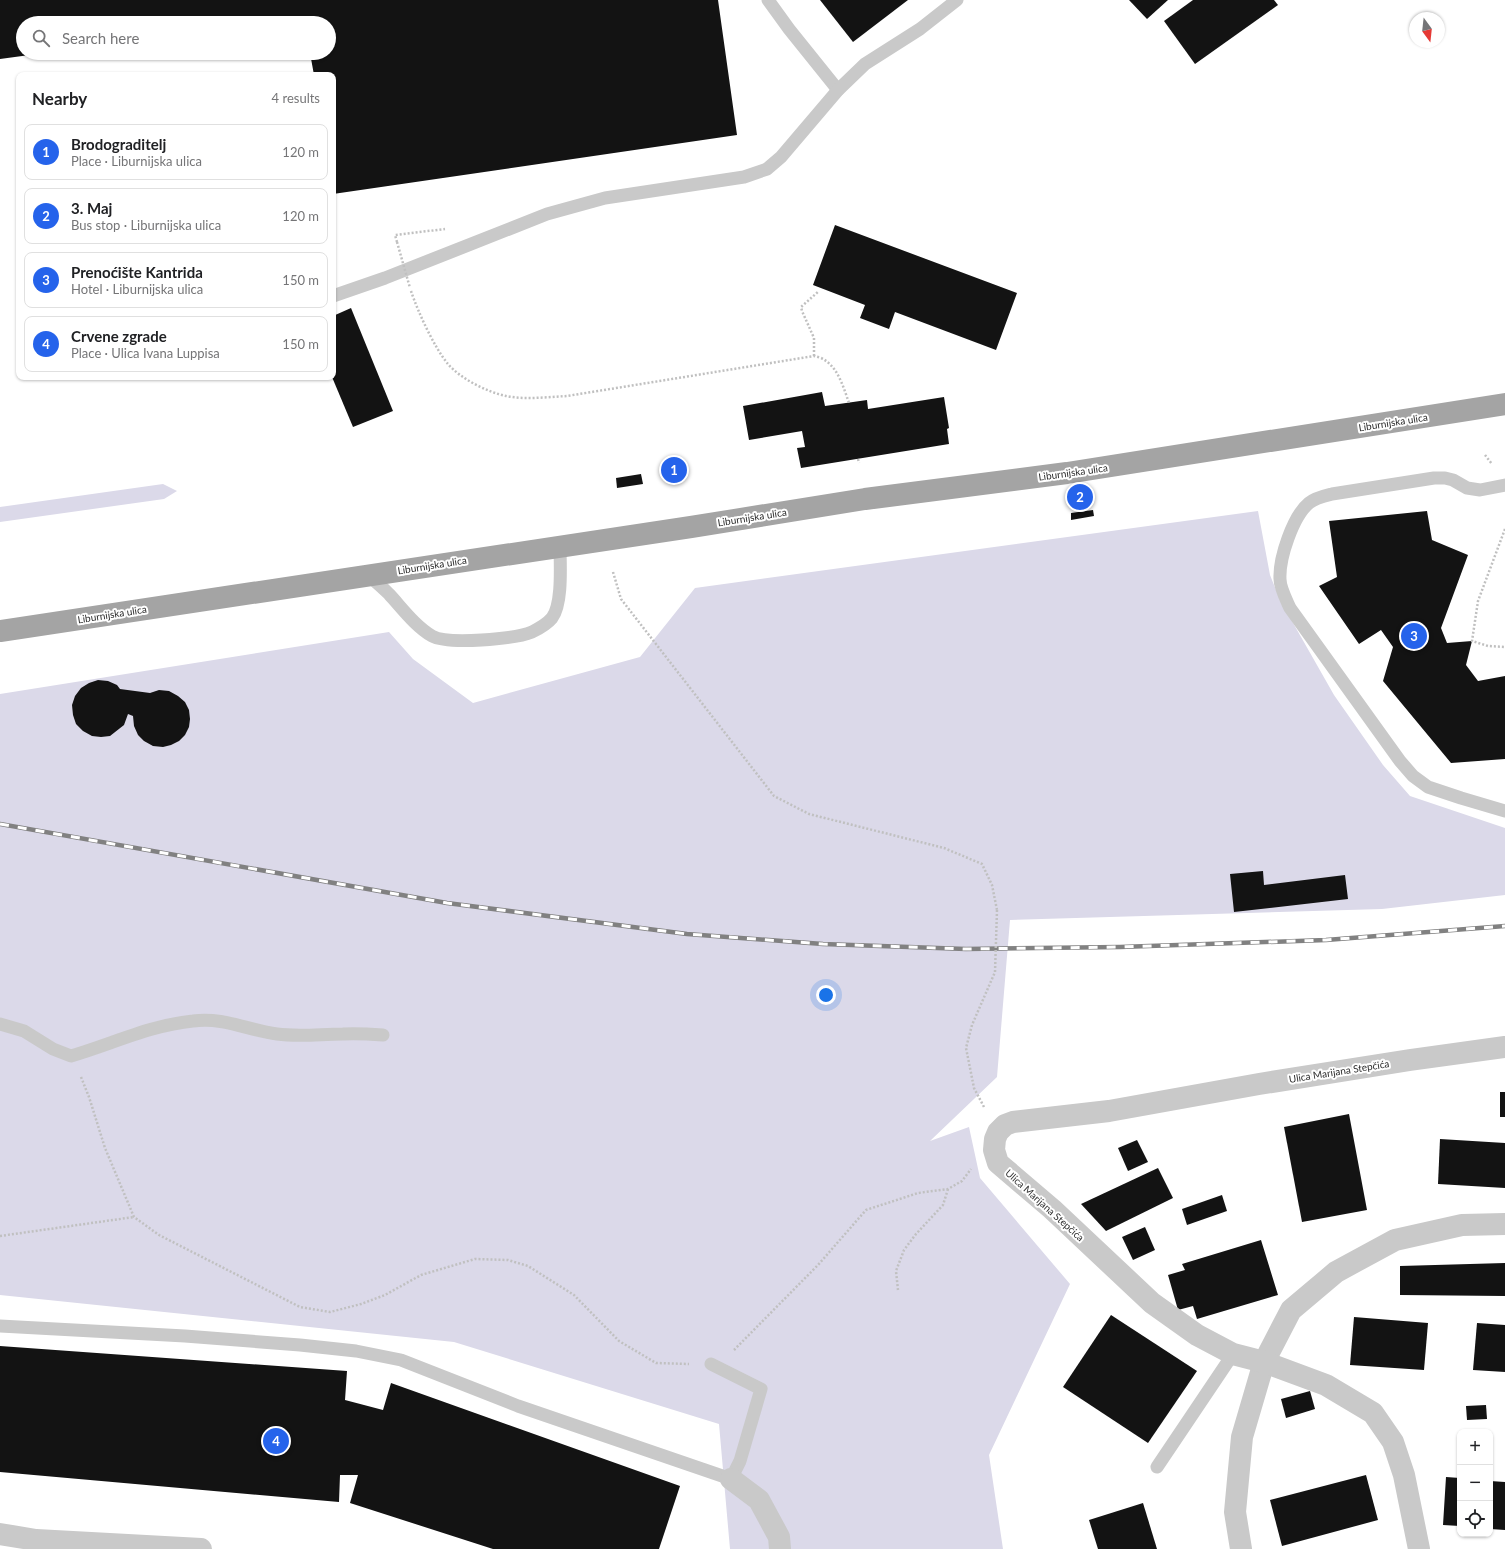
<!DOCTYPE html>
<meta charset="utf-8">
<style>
:root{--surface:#fff;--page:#f2f2f2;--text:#202124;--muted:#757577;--line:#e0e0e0;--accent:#2563eb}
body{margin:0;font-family:Lato,sans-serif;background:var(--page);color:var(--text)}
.controls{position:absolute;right:12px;bottom:12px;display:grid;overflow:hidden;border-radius:8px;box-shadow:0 1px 3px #0004}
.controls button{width:36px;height:36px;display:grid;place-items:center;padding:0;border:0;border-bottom:1px solid var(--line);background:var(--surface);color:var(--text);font:20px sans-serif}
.compass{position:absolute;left:1409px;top:12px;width:36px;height:36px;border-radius:50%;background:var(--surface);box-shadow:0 1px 3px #0004;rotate:165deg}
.you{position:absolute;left:826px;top:995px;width:14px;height:14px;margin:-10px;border:3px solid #fff;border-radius:50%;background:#1a73e8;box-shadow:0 0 0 6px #1a73e833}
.badge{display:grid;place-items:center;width:26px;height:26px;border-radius:50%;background:var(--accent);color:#fff;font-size:13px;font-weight:700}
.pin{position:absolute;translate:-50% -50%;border:2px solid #fff;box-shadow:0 1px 4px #0006}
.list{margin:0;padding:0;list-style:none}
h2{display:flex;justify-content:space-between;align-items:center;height:52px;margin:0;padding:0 16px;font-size:17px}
h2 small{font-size:13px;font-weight:400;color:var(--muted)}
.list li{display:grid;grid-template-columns:26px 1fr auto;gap:12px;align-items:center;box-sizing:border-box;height:56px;margin:0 8px 8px;padding:0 8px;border:1px solid var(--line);border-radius:8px}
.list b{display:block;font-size:15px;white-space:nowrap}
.list p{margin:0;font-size:13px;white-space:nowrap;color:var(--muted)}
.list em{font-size:13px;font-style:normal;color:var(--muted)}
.icon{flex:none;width:22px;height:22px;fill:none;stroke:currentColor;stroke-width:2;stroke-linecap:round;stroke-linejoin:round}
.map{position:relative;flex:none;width:1505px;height:1549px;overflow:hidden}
.search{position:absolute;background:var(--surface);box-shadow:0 1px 3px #0004;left:16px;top:16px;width:320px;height:44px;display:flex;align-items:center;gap:10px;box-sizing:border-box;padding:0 14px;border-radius:22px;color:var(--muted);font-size:15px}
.panel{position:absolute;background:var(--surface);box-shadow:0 1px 3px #0004;left:16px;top:72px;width:320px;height:308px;border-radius:8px}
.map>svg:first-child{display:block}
</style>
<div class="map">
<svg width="1505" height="1549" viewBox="0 0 1505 1549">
<rect width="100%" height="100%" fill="#fff"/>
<g fill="#dbd9e9">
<path d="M 163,484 L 177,491 L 164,499 L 0,522 L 0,507 Z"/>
<path d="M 1258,511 L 1270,575 L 1280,600 L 1334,695 L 1383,765 L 1410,796 L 1505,828 L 1505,895 L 1382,909 L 1010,920 L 997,1077 L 930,1141 L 969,1127 L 980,1178 L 1070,1284 L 989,1455 L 1003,1549 L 730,1549 L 719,1424 L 454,1342 L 0,1295 L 0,694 L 389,632 L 413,659 L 473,703 L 640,657 L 695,588 Z"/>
</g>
<g fill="#131313">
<path d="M 0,0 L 718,0 L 737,135 L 333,194 L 333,75 L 314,75 L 310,53 L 329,53 L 329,23 L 306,23 L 306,21 L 292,23 L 23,23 L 23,53 L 37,54 L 0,59 Z"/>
<path d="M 820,0 L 908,0 L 853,42 Z"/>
<path d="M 1129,0 L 1168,0 L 1147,19 Z"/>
<path d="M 1193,0 L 1274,0 L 1278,5 L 1195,64 L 1164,21 Z"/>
<path d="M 835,225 L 1017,293 L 996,350 L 895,312 L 889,329 L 860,318 L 865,305 L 813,285 Z"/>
<path d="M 351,308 L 393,411 L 353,427 L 332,377 L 333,316 Z"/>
<path d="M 822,392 L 825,406 L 867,400 L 868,409 L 944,397 L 949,428 L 947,429 L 949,444 L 801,468 L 797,448 L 805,447 L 802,431 L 749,440 L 743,406 Z"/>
<path d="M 641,474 L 643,484 L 617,488 L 616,478 Z"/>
<path d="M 1093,510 L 1094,516 L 1071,520 L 1071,513 Z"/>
<path d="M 1427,511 L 1432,540 L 1468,555 L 1441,628 L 1447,643 L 1472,641 L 1466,665 L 1478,681 L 1505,676 L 1505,759 L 1451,763 L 1383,681 L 1393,647 L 1381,630 L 1359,644 L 1319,586 L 1337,577 L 1329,521 Z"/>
<path d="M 98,680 L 108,681 L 117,685 L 120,689 L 150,693 L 159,690 L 169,691 L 178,696 L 185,702 L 189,710 L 190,719 L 189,727 L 185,735 L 179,741 L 171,745 L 163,747 L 153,746 L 144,741 L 138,735 L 134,726 L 133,716 L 128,714 L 124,725 L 110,736 L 101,737 L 92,736 L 83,731 L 76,724 L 73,715 L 72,705 L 75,696 L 81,688 L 89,683 Z"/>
<path d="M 1263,871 L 1264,885 L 1345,875 L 1348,899 L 1234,912 L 1230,874 Z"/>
<rect x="1500" y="1092" width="5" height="25"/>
<path d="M 1349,1114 L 1367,1210 L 1302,1222 L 1284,1127 Z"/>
<path d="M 1440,1139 L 1505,1143 L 1505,1188 L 1438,1184 Z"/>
<path d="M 1137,1140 L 1148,1162 L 1128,1171 L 1118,1148 Z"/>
<path d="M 1158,1168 L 1173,1198 L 1106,1231 L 1081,1204 Z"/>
<path d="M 1222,1195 L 1227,1211 L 1187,1225 L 1182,1209 Z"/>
<path d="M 1145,1227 L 1155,1250 L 1133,1260 L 1122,1237 Z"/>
<path d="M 1261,1240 L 1278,1295 L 1197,1319 L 1193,1306 L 1178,1310 L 1168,1275 L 1185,1270 L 1182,1264 Z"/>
<path d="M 1505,1263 L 1505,1296 L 1400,1295 L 1400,1266 Z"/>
<path d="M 1111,1315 L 1197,1371 L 1148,1443 L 1063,1387 Z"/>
<path d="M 1354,1317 L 1428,1323 L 1424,1370 L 1350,1365 Z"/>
<path d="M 1477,1323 L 1505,1325 L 1505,1372 L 1473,1370 Z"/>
<path d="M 0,1346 L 347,1371 L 345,1400 L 383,1410 L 391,1383 L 680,1486 L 659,1549 L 493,1549 L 350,1503 L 358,1475 L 340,1475 L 339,1502 L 0,1472 Z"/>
<path d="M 1310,1391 L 1315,1409 L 1286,1418 L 1281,1399 Z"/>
<path d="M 1486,1405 L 1487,1419 L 1467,1420 L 1466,1406 Z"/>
<path d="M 1366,1475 L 1378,1520 L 1282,1546 L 1270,1500 Z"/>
<path d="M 1446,1477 L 1460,1478 L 1460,1526 L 1443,1525 Z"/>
<path d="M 1490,1481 L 1505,1482 L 1505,1530 L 1490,1529 Z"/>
<path d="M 1143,1503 L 1157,1549 L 1098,1549 L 1089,1520 Z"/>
</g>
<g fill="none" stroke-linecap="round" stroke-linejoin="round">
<g stroke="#c0c0c0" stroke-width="2.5" stroke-dasharray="2 2" stroke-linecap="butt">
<path d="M 397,242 L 395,235 L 445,229"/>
<path d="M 411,291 C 418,312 434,347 448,364 C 461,379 487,392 506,396 C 526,400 547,397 567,396 L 814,356 C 818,357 823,358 826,361 C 839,370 844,389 849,403"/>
<path d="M 814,356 L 814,338 L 802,311 L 801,307 L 819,291"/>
<path d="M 1485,455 L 1492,464"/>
<path d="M 858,459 L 859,463"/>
<path d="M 1505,529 L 1478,601 L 1472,641 L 1488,646 L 1505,647"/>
<path d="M 613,572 L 621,599 L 774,796 L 809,814 L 944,848 L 982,864 L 992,885 L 997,910"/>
<path d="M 81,1077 L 89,1097 L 105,1148 L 134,1217 L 159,1235 L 300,1307 L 330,1312 L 361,1304 L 385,1295 L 421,1275 L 475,1259 L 508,1260 L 528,1266 L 574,1295 L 619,1341 L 656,1363 L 689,1364"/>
<path d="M 984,1107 L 974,1088 L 966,1048 L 972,1025 L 995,972"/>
<path d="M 0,1236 L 134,1217"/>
<path d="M 898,1290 L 896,1271 L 904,1250 L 916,1234 L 943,1205 L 948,1189"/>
<path d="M 734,1350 L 818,1265 L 866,1210 L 918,1193 L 948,1189 L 962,1181 L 971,1169"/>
</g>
<g stroke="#c9c9c9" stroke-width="13">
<path d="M 768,0 L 789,29 L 838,90"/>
<path d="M 333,296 L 385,278 L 547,214 L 605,198 L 744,177 L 767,169 L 781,157 L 838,90 L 865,64 L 920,29 L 957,0"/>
<path d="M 1505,485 L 1480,490 L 1467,488 L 1453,480 L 1445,478 L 1434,478 L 1332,494 C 1324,496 1315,498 1309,503 C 1293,516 1279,558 1280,579 C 1280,588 1286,599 1290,608 L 1400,761 L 1413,776 L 1428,787 L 1461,798 L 1505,811"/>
<path d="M 368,575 C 375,581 382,587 389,594 C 402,608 415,626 432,636 C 448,645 515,639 532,632 C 538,629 547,624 552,618 C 563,603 560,564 560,546"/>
<path d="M 0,1024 L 24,1031 L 53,1049 L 71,1056 C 112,1044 151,1025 193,1021 C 224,1017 247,1030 277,1034 C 299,1037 321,1034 343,1034 C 356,1033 370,1034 383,1035"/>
<path d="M 0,1326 L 185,1336 L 300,1345 L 356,1351 L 401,1360 L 518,1406 L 731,1479 L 740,1461 L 761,1389 L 711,1364"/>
<path d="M 1157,1467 L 1233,1354"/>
</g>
<g stroke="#c9c9c9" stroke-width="22">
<path d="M 731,1479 L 759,1500 L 779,1537 L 780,1549"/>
<path d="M 0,1534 L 36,1540 L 201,1549"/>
<path d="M 1241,1549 L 1235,1512 L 1242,1437 L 1264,1362 L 1291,1310 L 1336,1272 L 1395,1240 L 1462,1225 L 1505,1224"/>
<path d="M 1419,1549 L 1404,1475 L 1393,1442 L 1373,1413 L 1326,1385 L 1264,1362 L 1233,1354 L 1197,1335 L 1152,1303 L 1052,1209 L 998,1163 L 994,1150 L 995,1139 L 998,1132 L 1005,1125 L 1013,1122 L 1109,1111 L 1259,1084 L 1410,1060 L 1505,1047"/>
</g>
<path stroke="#a4a4a4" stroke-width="22" d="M 0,631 L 691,527 L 865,499 L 1067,473 L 1505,404"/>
<defs>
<path id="rail" d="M 0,824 L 447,903 L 687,934 L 823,944 L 966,949 L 1120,947 L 1326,940 L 1505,926"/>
</defs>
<use href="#rail" stroke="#818181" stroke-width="4.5"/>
<use href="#rail" stroke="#fff" stroke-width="3" stroke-dasharray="9" stroke-linecap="butt"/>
<g stroke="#c0c0c0" stroke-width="2.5" stroke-dasharray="2 2" stroke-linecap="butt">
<path d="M 397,242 L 410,288"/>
<path d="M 995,972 L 997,910"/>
</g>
</g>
<g text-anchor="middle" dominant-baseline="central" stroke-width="4" stroke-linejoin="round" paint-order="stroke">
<g font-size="10" fill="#2c2c2c" stroke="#fff">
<text transform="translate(1393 422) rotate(-9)">Liburnijska ulica</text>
<text transform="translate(1073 472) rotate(-8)">Liburnijska ulica</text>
<text transform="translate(752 517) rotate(-9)">Liburnijska ulica</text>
<text transform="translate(432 565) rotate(-9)">Liburnijska ulica</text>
<text transform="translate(112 614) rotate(-9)">Liburnijska ulica</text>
<text transform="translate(1339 1071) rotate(-9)">Ulica Marijana Stepčića</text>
<text transform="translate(1045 1205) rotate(42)">Ulica Marijana Stepčića</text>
</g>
</g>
</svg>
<div class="controls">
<button>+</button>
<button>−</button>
<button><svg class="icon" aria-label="locate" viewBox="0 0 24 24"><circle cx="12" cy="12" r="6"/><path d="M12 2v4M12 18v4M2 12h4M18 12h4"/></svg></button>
</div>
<svg class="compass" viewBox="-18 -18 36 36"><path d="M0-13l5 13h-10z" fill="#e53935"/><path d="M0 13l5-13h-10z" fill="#757577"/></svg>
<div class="you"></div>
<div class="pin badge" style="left:674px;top:470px">1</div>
<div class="pin badge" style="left:1080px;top:497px">2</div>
<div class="pin badge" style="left:1414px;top:636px">3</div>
<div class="pin badge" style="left:276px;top:1441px">4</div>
<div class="search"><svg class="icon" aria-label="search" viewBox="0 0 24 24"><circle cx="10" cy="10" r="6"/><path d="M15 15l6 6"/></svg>Search here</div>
<section class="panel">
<h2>Nearby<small>4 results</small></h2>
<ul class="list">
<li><span class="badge">1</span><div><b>Brodograditelj</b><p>Place · Liburnijska ulica</p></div><em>120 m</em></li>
<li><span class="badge">2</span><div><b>3. Maj</b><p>Bus stop · Liburnijska ulica</p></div><em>120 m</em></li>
<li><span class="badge">3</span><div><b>Prenoćište Kantrida</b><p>Hotel · Liburnijska ulica</p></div><em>150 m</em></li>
<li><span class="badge">4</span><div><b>Crvene zgrade</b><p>Place · Ulica Ivana Luppisa</p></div><em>150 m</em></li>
</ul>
</section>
</div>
